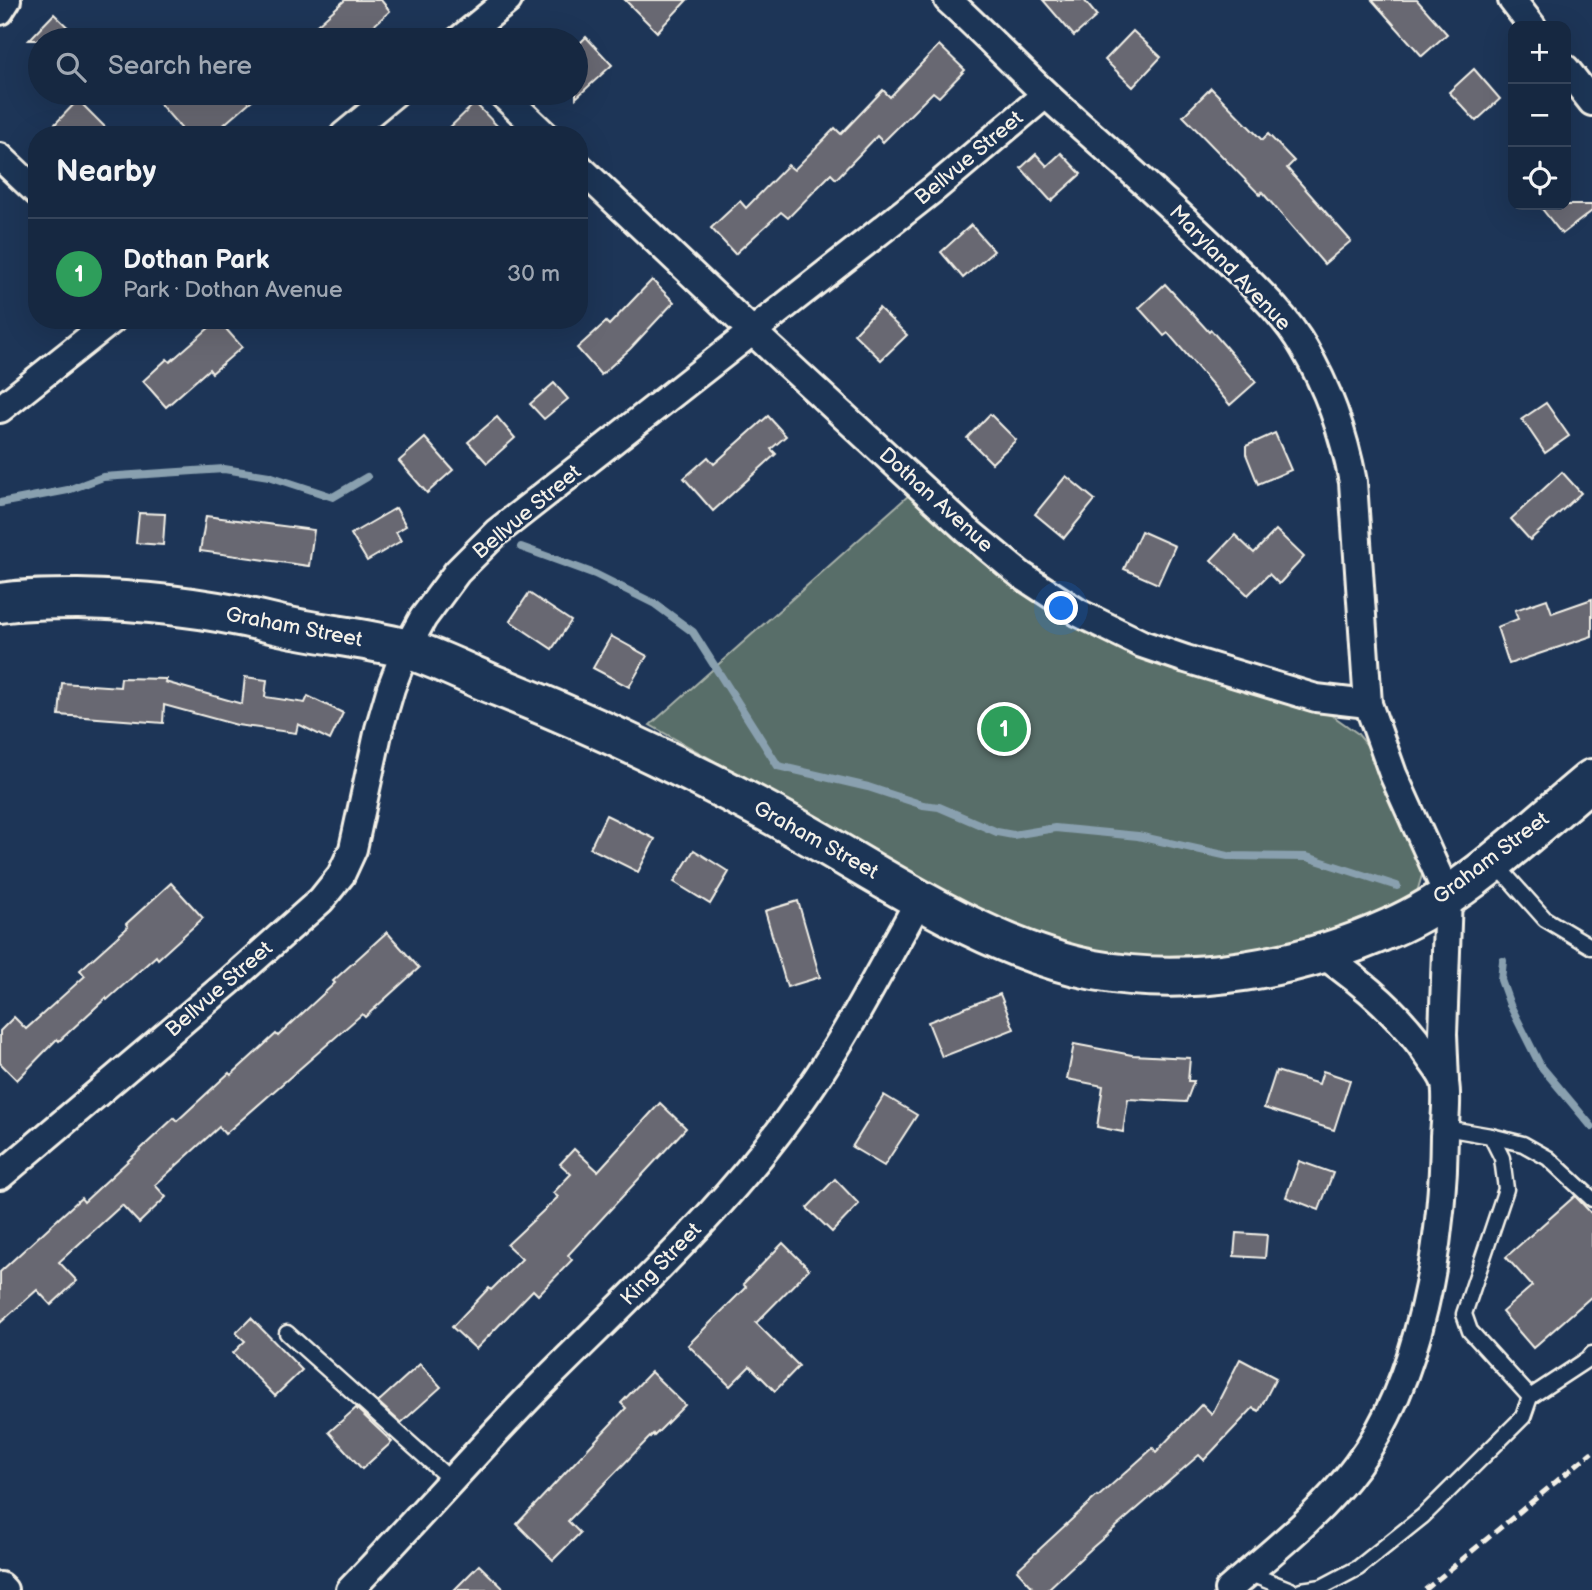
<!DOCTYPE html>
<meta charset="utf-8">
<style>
:root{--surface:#162841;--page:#23344c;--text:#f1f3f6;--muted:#9ea6b1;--line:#35445a;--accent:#d93025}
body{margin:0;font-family:"Balsamiq Sans",sans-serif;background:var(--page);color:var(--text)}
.controls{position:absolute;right:21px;top:21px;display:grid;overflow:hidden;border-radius:14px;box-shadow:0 7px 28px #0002}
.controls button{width:63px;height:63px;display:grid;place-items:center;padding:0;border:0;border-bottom:2px solid var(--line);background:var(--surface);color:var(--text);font:35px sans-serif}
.you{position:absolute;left:1062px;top:609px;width:24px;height:24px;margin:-18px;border:5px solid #fff;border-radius:50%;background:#1a73e8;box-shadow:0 0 0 10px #1a73e833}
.badge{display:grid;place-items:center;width:46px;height:46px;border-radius:50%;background:var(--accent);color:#fff;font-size:23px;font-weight:700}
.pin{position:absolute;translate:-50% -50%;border:4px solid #fff;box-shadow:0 2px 7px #0006}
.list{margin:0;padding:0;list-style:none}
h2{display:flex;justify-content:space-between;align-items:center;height:91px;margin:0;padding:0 28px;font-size:30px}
h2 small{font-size:23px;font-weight:400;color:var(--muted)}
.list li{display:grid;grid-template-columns:46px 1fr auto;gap:21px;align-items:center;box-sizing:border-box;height:112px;padding:0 28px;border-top:2px solid var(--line)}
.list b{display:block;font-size:26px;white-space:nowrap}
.list p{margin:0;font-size:23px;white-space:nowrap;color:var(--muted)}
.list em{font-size:23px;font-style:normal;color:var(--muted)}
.icon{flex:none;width:38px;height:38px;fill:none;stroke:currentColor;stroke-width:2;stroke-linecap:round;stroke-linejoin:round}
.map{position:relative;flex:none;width:1592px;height:1590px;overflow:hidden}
.search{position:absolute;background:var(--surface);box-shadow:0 7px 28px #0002;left:28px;top:28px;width:560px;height:77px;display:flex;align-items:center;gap:18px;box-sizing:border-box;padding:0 24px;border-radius:38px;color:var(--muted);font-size:26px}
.panel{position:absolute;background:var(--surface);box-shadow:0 7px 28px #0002;left:28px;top:126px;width:560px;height:203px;border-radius:28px}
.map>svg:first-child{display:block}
</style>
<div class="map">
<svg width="1592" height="1590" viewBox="0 0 1592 1590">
<rect width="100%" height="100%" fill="#1d3557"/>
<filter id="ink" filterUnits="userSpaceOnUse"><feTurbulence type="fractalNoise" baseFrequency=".0143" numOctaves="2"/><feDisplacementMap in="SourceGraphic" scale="14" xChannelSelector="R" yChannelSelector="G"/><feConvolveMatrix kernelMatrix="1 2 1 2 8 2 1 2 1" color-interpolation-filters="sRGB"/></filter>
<g filter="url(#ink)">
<path fill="#596e69" stroke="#a6b0a8" stroke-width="2" d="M 909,495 L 922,508 L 965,543 L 1292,705 L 1307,707 L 1333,716 L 1357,733 L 1373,752 L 1423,872 L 1414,902 L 1257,956 L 1144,960 L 1025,937 L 906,872 L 815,817 L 650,725 Z"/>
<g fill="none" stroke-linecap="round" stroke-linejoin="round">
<g stroke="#89a0af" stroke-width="8">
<path d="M 0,503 L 68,490 L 103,477 L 224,469 L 269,476 L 333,497 L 367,477"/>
<path d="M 521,547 L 595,574 L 655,604 L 693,632 L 778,766 L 868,787 L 923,805 L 939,807 L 997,832 L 1013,835 L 1055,828 L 1138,836 L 1228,856 L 1307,857 L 1397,886"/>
<path d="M 1503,961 L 1501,980 L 1510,1005 L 1540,1065 L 1592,1127"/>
</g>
</g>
<g fill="#686872" stroke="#f4f1e8" stroke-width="2">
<path d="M 345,0 L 381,0 L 390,11 L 358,40 L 300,40 Z"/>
<path d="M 625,0 L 687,0 L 657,32 Z"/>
<path d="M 1043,0 L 1084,0 L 1097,16 L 1074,36 Z"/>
<path d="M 1372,0 L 1417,0 L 1447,34 L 1422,56 Z"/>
<path d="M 54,14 L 81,40 L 29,40 Z"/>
<path d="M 1133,31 L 1161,57 L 1133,87 L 1105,60 Z"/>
<path d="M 586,37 L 612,65 L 576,98 L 576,47 Z"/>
<path d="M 939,45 L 965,70 L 939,97 L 933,92 L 883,142 L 877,136 L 836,179 L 831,174 L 788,218 L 781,212 L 735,254 L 711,228 L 740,201 L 746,208 L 788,165 L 794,170 L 835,128 L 841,134 L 883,90 L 890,97 Z"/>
<path d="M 1474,69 L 1500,99 L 1476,121 L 1449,92 Z"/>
<path d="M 1211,88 L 1262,140 L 1268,134 L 1294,161 L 1287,168 L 1351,241 L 1324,264 L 1262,192 L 1260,195 L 1183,116 Z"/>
<path d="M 172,93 L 260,93 L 212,135 L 187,135 L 159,103 Z"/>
<path d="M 78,100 L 113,135 L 66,135 L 55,124 Z"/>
<path d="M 475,103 L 506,135 L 442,135 Z"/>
<path d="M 1061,153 L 1081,174 L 1051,201 L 1021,168 L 1036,154 L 1047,166 Z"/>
<path d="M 1539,205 L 1592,205 L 1592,211 L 1562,234 Z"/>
<path d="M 971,225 L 994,251 L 963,278 L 941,252 Z"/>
<path d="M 652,280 L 674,302 L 630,349 L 601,375 L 577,348 L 606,322 L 609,325 Z"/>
<path d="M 1165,284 L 1209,332 L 1211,330 L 1256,382 L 1230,405 L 1168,333 L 1164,336 L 1139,308 Z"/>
<path d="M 879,308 L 907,335 L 881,360 L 854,334 Z"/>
<path d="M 218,320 L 242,347 L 212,373 L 209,369 L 166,407 L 143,381 L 167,359 L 170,362 Z"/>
<path d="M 554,383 L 568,399 L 544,419 L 530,404 Z"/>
<path d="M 1546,403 L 1569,436 L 1545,453 L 1522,419 Z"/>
<path d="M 990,414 L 1016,440 L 992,463 L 967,438 Z"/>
<path d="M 768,416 L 786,436 L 771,449 L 776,454 L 713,511 L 684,478 L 708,457 L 714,464 Z"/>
<path d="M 497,417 L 515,438 L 487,463 L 468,442 Z"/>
<path d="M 1275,433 L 1291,470 L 1258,484 L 1246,454 L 1246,446 Z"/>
<path d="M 425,438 L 453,470 L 427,493 L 399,461 Z"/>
<path d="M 1562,472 L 1581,493 L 1530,540 L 1511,519 Z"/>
<path d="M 1066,476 L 1095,500 L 1064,538 L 1035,514 Z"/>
<path d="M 396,508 L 406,526 L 396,532 L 401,541 L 367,561 L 351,534 Z"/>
<path d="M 139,513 L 165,514 L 163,545 L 136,543 Z"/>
<path d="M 206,516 L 314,530 L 309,566 L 200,551 Z"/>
<path d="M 1276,530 L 1304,557 L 1279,584 L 1269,574 L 1248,595 L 1211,560 L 1235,535 L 1254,553 Z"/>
<path d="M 1141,531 L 1175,546 L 1158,584 L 1124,569 Z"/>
<path d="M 529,593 L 571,621 L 552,649 L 510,621 Z"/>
<path d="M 1547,599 L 1552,613 L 1592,599 L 1592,636 L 1509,664 L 1497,627 L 1518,619 L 1515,610 Z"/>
<path d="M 611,636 L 647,656 L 629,687 L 593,668 Z"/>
<path d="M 245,677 L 267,680 L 265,697 L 305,703 L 308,696 L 343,713 L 330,740 L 298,724 L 296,733 L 237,725 L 164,705 L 163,723 L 59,715 L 62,683 L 120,687 L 121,678 L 166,679 L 165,682 L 242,704 Z"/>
<path d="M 606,815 L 655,839 L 638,872 L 590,848 Z"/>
<path d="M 694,850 L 729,872 L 710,904 L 674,882 Z"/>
<path d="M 171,883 L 203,918 L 158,959 L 156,956 L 107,1000 L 106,998 L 59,1041 L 57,1039 L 17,1080 L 0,1063 L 0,1031 L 14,1017 L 26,1029 L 85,976 L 80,970 L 128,927 L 126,924 Z"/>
<path d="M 798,901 L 820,977 L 787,987 L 765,911 Z"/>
<path d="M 387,932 L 419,968 L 365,1017 L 362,1014 L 225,1134 L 219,1127 L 155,1185 L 166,1197 L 139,1223 L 122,1205 L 59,1262 L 77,1281 L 51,1305 L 37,1290 L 0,1323 L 0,1272 L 81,1198 L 84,1202 L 174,1118 L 177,1121 L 229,1073 L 231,1075 L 276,1034 L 278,1036 L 335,983 L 333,981 Z"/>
<path d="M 1000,994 L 1014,1029 L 942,1057 L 928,1022 Z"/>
<path d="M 1074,1044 L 1132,1055 L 1190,1058 L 1188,1081 L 1194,1081 L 1186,1102 L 1128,1099 L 1123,1132 L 1097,1127 L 1103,1086 L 1067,1079 Z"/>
<path d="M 1276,1071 L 1319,1084 L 1323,1071 L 1350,1080 L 1334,1130 L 1264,1108 Z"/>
<path d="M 884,1095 L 917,1115 L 884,1166 L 852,1147 Z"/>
<path d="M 660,1103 L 686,1128 L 568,1255 L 572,1260 L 538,1295 L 533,1290 L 476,1349 L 452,1327 L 489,1288 L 491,1290 L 522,1259 L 507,1245 L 558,1197 L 553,1193 L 571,1174 L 560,1164 L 574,1149 L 598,1171 Z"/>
<path d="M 1299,1161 L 1333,1173 L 1319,1210 L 1286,1197 Z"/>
<path d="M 835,1179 L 859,1204 L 832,1232 L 807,1208 Z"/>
<path d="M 1575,1196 L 1592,1214 L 1592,1296 L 1533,1348 L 1502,1312 L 1532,1286 L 1506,1257 Z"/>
<path d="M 1236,1233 L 1267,1235 L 1265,1258 L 1234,1256 Z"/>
<path d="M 783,1243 L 809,1269 L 756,1323 L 799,1366 L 775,1391 L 750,1366 L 730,1386 L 688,1345 L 746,1287 L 743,1284 Z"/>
<path d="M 251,1318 L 302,1370 L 275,1396 L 233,1353 L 245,1341 L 236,1333 Z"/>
<path d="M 1240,1359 L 1276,1378 L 1259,1411 L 1253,1408 L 1204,1460 L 1199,1455 L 1093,1547 L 1047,1590 L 1035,1590 L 1017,1570 L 1097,1496 L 1098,1497 L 1153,1448 L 1156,1452 L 1202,1404 L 1212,1414 Z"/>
<path d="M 420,1364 L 441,1387 L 401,1423 L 378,1402 Z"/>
<path d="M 651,1372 L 685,1405 L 654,1436 L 653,1434 L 568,1521 L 580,1533 L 553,1560 L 517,1524 L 626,1408 L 621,1403 Z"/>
<path d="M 356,1408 L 392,1442 L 362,1469 L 329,1432 Z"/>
<path d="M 479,1565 L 505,1590 L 454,1590 Z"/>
</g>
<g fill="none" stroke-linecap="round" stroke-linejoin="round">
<defs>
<g id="lane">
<path d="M 1494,862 L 1545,919 L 1592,947"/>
<path d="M 1491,1136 L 1523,1144 L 1548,1158 L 1592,1199"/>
<path d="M 287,1333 L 452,1481"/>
<path d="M 1530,1397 L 1588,1359 L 1592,1354"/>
<path d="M 1248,1573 L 1291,1590"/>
<path d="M 1301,1590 L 1322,1587 L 1358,1568 L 1423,1516 L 1523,1417 L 1530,1397 L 1470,1331 L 1464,1314 L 1506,1189 L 1502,1158 L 1491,1136 L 1445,1128"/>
</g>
<g id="street">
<path d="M 948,0 C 990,38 1028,80 1071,117 C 1123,163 1174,208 1224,257 C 1252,285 1284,313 1304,348 C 1329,390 1344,434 1353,482 L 1368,704 L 1393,774 L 1448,896 L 1443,1034 L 1445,1081"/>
<path d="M 1512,0 L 1532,26"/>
<path d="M 0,11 L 7,0"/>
<path d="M 459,40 L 508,0"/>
<path d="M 1566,69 L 1592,102"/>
<path d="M 501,93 L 545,135"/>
<path d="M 344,135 L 395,93"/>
<path d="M 0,157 L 37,192"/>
<path d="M 579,167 L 753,332 L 968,531 L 1021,575 L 1079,613 L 1142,644 L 1186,659 L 1316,698 L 1368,704"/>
<path d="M 0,409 L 112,320"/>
<path d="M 0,1176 L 230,981 L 321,900 L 341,875 L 353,849 L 379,729 L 391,688 L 406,649 L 423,618 L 457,572 L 497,532 L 935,188 L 1045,95"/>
<path d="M 0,1586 L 4,1590"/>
<path d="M 350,1590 C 416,1521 478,1449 545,1381 C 637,1289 735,1200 808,1091 C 850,1030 884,963 920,899"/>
<path d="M 1228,1590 C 1273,1551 1322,1513 1357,1465 C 1421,1378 1443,1242 1444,1136 C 1445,1120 1448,1099 1445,1083 C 1443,1076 1436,1067 1431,1060 C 1403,1016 1364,984 1322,954"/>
</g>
<path id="secondary" d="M 0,603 C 26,599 52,599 78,599 C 145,600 210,608 275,624 C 317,634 361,637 403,648 C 433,656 463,672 492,684 C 585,721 678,764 767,812 C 869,866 979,948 1094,970 C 1191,988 1301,968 1390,928 C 1464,896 1530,830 1592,779"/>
</defs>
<use href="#lane" stroke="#f4f1e8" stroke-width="19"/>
<use href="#street" stroke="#f4f1e8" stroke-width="32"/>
<use href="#secondary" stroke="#f4f1e8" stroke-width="44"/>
<use href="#lane" stroke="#1d3557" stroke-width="14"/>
<use href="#street" stroke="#1d3557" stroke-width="26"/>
<use href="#secondary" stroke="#1d3557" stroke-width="38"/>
<path stroke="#f4f1e8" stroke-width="5" stroke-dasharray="10 5" stroke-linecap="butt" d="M 1425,1590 L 1592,1452"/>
</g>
</g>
<g text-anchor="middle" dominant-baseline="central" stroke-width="5" stroke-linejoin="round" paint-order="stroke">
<g font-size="21" fill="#f4f1e8" stroke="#1d3557">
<text transform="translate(969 158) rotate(-40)">Bellvue Street</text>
<text transform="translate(1230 268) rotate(46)">Maryland Avenue</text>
<text transform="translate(936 500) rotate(42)">Dothan Avenue</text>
<text transform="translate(527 512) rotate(-40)">Bellvue Street</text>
<text transform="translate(294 627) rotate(11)">Graham Street</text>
<text transform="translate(816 840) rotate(29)">Graham Street</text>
<text transform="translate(1491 858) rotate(-37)">Graham Street</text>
<text transform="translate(219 989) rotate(-41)">Bellvue Street</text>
<text transform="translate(661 1264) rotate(-46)">King Street</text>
</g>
</g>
</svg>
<div class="controls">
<button>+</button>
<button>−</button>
<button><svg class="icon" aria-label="locate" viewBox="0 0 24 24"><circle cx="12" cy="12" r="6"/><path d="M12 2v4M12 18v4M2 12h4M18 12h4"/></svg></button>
</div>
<div class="you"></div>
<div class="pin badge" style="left:1004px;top:729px;background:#2e9e5b">1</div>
<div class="search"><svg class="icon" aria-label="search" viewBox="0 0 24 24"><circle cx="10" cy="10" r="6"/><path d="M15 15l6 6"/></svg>Search here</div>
<section class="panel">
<h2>Nearby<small></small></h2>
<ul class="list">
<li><span class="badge" style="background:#2e9e5b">1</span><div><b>Dothan Park</b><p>Park · Dothan Avenue</p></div><em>30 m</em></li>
</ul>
</section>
</div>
